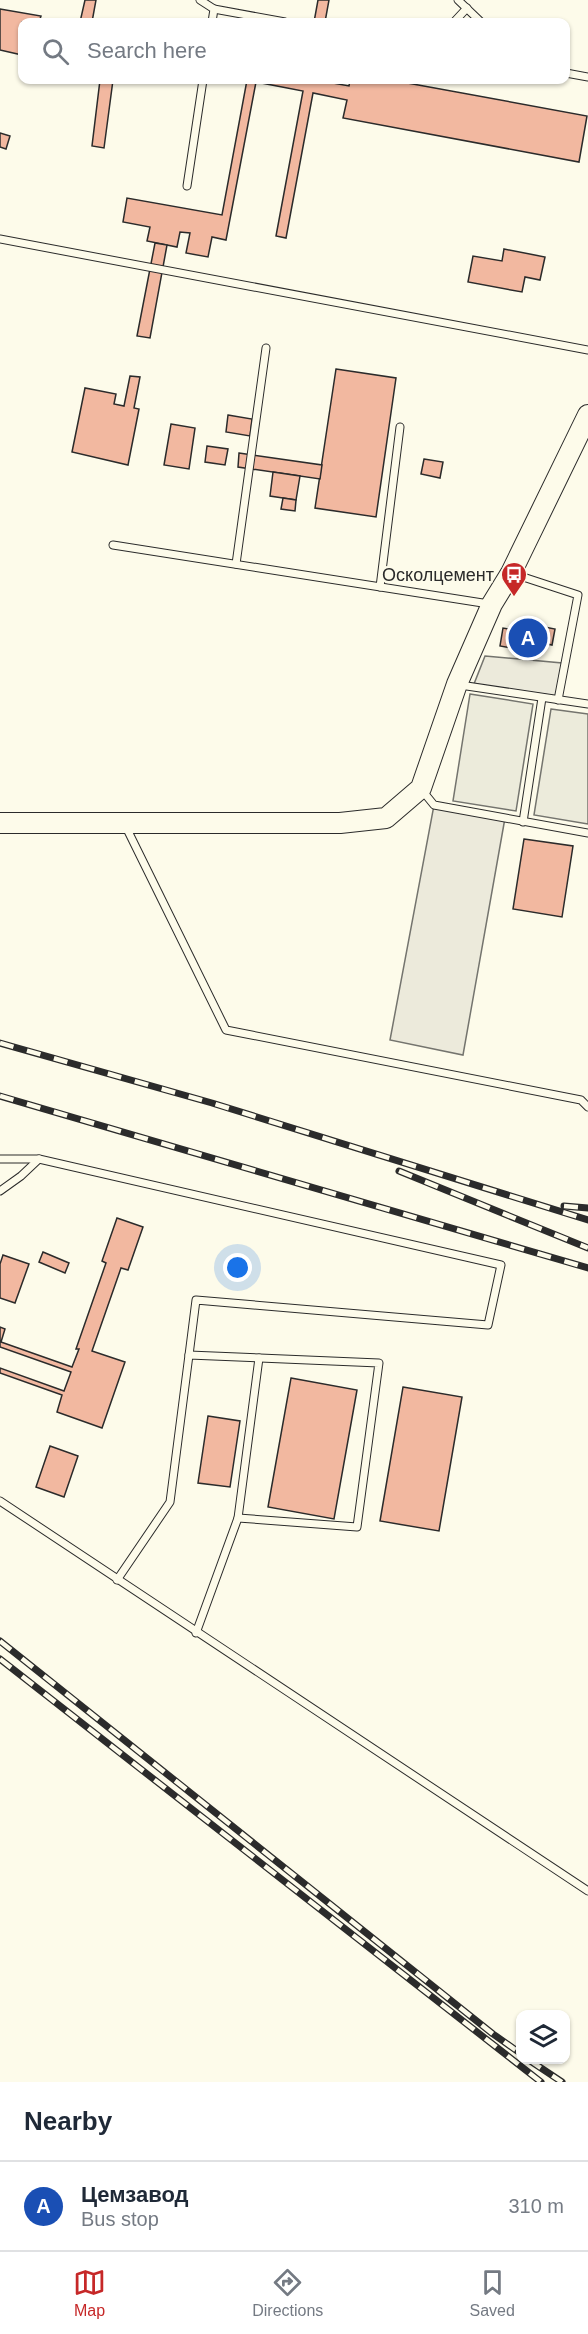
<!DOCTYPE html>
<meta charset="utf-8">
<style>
:root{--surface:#fff;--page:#f6f6f7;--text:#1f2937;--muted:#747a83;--line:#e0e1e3;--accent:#c62828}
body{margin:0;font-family:Arial,sans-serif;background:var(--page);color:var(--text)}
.controls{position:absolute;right:18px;bottom:18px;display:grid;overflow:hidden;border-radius:12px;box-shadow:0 2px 4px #0004}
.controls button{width:54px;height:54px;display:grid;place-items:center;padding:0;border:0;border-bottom:2px solid var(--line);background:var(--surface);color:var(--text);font:30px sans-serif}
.you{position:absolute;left:238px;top:1268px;width:21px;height:21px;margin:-15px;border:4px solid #fff;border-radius:50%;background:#1a73e8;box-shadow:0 0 0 9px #1a73e833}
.badge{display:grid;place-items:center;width:39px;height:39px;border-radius:50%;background:var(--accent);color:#fff;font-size:20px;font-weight:700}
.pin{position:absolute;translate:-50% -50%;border:3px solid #fff;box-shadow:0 2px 6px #0006}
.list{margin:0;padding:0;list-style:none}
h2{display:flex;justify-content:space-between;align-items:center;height:78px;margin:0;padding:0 24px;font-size:26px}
h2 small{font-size:20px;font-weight:400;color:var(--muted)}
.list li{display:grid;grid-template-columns:39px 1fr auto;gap:18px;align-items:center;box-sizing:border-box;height:90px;padding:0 24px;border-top:2px solid var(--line)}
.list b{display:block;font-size:22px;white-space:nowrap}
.list p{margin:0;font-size:20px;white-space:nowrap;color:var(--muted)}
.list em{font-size:20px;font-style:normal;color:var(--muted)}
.icon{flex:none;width:33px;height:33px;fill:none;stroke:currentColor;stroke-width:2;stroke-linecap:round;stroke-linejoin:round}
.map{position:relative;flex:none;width:588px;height:2082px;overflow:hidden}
.search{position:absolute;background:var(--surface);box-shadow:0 2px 4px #0004;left:18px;right:18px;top:18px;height:66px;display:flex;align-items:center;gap:15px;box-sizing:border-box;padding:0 21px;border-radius:12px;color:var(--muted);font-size:22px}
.sheet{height:168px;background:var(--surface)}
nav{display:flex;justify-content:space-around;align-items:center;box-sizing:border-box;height:84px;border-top:2px solid var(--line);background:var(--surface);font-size:16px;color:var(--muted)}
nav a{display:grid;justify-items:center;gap:3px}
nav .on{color:var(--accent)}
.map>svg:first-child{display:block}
</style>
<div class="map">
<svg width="588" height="2082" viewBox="0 0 588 2082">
<rect width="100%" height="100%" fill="#fdfbea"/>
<g fill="#ecebdb" stroke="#74746e" stroke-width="1.5">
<path d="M 470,694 L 533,704 L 516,811 L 453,801 Z"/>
<path d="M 551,709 L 588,714 L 588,824 L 534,815 Z"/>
</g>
<g fill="#eceadb" stroke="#74746e" stroke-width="1.5">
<path d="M 485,656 L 562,663 L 556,696 L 474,684 Z"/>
<path d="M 434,805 L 505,818 L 463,1055 L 390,1040 Z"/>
</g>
<g fill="#f2b8a0" stroke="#2b2b2b" stroke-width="1.5">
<path d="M 85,0 L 96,0 L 92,22 L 80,22 Z"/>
<path d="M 318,0 L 329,0 L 325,22 L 314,22 Z"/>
<path d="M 0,9 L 41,16 L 39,22 L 22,22 L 22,55 L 0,50 Z"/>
<path d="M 100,80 L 113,80 L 104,148 L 92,146 Z"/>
<path d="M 247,80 L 316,80 L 349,86 L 350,80 L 391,80 L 587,116 L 579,162 L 343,118 L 347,100 L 313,93 L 286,238 L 276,236 L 303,91 L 256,82 L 226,240 L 212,237 L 208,257 L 186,253 L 190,233 L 180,232 L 177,247 L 147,241 L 150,227 L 123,222 L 127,198 L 222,215 Z"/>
<path d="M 0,133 L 10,136 L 6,149 L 0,147 Z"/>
<path d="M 155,243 L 167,245 L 150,338 L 137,336 Z"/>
<path d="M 504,249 L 545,257 L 540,280 L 525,277 L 522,292 L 468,282 L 473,256 L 502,261 Z"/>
<path d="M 336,369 L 396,378 L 376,517 L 315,508 Z"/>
<path d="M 130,376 L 140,377 L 134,408 L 139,409 L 128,465 L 72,452 L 85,388 L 116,394 L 114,404 L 124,406 Z"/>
<path d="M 228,415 L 252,419 L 250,436 L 226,432 Z"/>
<path d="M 171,424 L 195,428 L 189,469 L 164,465 Z"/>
<path d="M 207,446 L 228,449 L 225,465 L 205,462 Z"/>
<path d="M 239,453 L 322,465 L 320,479 L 238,467 Z"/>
<path d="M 424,459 L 443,462 L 440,478 L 421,474 Z"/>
<path d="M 273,472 L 300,476 L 296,500 L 270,496 Z"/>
<path d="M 283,498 L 296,500 L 295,511 L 281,509 Z"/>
<path d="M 534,625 L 555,629 L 552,645 L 543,643 L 541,653 L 500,646 L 503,628 L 532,633 Z"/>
<path d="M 524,839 L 573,846 L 562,917 L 513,909 Z"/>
<path d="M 117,1218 L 143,1227 L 128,1270 L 121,1268 L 92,1351 L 125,1362 L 102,1428 L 57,1412 L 62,1395 L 0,1373 L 0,1368 L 64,1391 L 71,1372 L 0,1347 L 0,1327 L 5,1329 L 1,1342 L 72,1367 L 79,1349 L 76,1349 L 106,1263 L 102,1261 Z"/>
<path d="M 43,1252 L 69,1263 L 65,1273 L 39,1262 Z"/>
<path d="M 3,1255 L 29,1264 L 15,1303 L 0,1298 L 0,1264 Z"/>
<path d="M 291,1378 L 357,1390 L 334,1519 L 268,1507 Z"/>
<path d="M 403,1387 L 462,1397 L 439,1531 L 380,1521 Z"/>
<path d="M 208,1416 L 240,1421 L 230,1487 L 198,1483 Z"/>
<path d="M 50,1446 L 78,1456 L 64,1497 L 36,1487 Z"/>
</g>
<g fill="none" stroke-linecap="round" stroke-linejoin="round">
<defs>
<g id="lane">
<path d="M 200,0 L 214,9 L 212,22"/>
<path d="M 458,0 L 481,22"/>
<path d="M 214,9 L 285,22"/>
<path d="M 454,22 L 467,8"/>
<path d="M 566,73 L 588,77"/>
<path d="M 187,186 L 203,80"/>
<path d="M 0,239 L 588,350"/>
<path d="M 113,545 L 489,604"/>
<path d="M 236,564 L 266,348"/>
<path d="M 514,574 L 578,595 L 558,700"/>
<path d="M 380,587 L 400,427"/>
<path d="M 460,685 L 588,704"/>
<path d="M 421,789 L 434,805 L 588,833"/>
<path d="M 523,822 L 542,698"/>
<path d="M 125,825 L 226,1030 L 581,1100 L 588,1107"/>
<path d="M 0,1159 L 39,1159 L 501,1265 L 488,1325 L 196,1300 L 189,1355"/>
<path d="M 0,1191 L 21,1176 L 39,1159"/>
<path d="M 0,1501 L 588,1891"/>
<path d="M 238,1518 L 259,1358"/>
<path d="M 117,1580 L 170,1502 L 189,1355 L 379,1363 L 357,1527 L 238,1518 L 196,1633"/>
</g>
<path id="secondary" d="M 0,823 L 340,823 L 386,818 L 421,788 L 457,684 L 492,604 L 511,573 L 588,415"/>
</defs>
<use href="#lane" stroke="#2b2b2b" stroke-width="9"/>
<use href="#secondary" stroke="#2b2b2b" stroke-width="22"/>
<use href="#lane" stroke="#fdfbea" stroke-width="7"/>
<use href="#secondary" stroke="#fdfbea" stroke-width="20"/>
<defs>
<g id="rail">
<path d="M 0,1043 L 212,1103 L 588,1220"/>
<path d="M 0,1096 L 588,1268"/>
<path d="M 399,1171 L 588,1248"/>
<path d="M 564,1206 L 588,1208"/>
<path d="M 0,1641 L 493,2034 L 520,2053"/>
<path d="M 0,1659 L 541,2082"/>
<path d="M 529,2060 L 562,2082"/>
</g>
</defs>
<use href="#rail" stroke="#2b2b2b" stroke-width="7"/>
<use href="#rail" stroke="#fdfbea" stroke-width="4.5" stroke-dasharray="14" stroke-linecap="butt"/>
</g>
<defs>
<symbol id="bus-pin" viewBox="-11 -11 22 30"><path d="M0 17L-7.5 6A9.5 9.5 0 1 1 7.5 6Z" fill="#c62828" stroke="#fdfbea"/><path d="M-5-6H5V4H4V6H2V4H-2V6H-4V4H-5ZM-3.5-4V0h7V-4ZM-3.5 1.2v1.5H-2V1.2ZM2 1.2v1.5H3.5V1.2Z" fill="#fff"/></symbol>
</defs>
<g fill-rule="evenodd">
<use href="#bus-pin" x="499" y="560" width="30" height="40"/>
</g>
<g text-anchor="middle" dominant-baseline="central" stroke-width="4.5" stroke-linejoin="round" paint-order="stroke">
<g font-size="18" fill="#2b2b2b" stroke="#fdfbea" text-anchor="end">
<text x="494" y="575">Осколцемент</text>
</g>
</g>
</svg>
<div class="controls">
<button><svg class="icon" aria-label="layers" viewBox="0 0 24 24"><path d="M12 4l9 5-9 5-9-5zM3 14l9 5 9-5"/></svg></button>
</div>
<div class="you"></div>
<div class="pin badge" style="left:528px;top:638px;background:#1a4fb4">A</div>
<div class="search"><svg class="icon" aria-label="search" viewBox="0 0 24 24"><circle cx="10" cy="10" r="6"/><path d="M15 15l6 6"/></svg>Search here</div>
</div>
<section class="sheet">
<h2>Nearby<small></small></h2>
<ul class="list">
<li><span class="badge" style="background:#1a4fb4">A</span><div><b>Цемзавод</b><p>Bus stop</p></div><em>310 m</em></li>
</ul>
</section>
<nav>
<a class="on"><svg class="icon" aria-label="map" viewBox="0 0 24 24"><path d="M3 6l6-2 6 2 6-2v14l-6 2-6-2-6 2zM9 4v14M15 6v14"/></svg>Map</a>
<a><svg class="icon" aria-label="directions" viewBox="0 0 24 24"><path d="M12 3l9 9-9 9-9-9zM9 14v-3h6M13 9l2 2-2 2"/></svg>Directions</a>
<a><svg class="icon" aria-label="saved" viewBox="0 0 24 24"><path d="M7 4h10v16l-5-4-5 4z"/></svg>Saved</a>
</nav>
